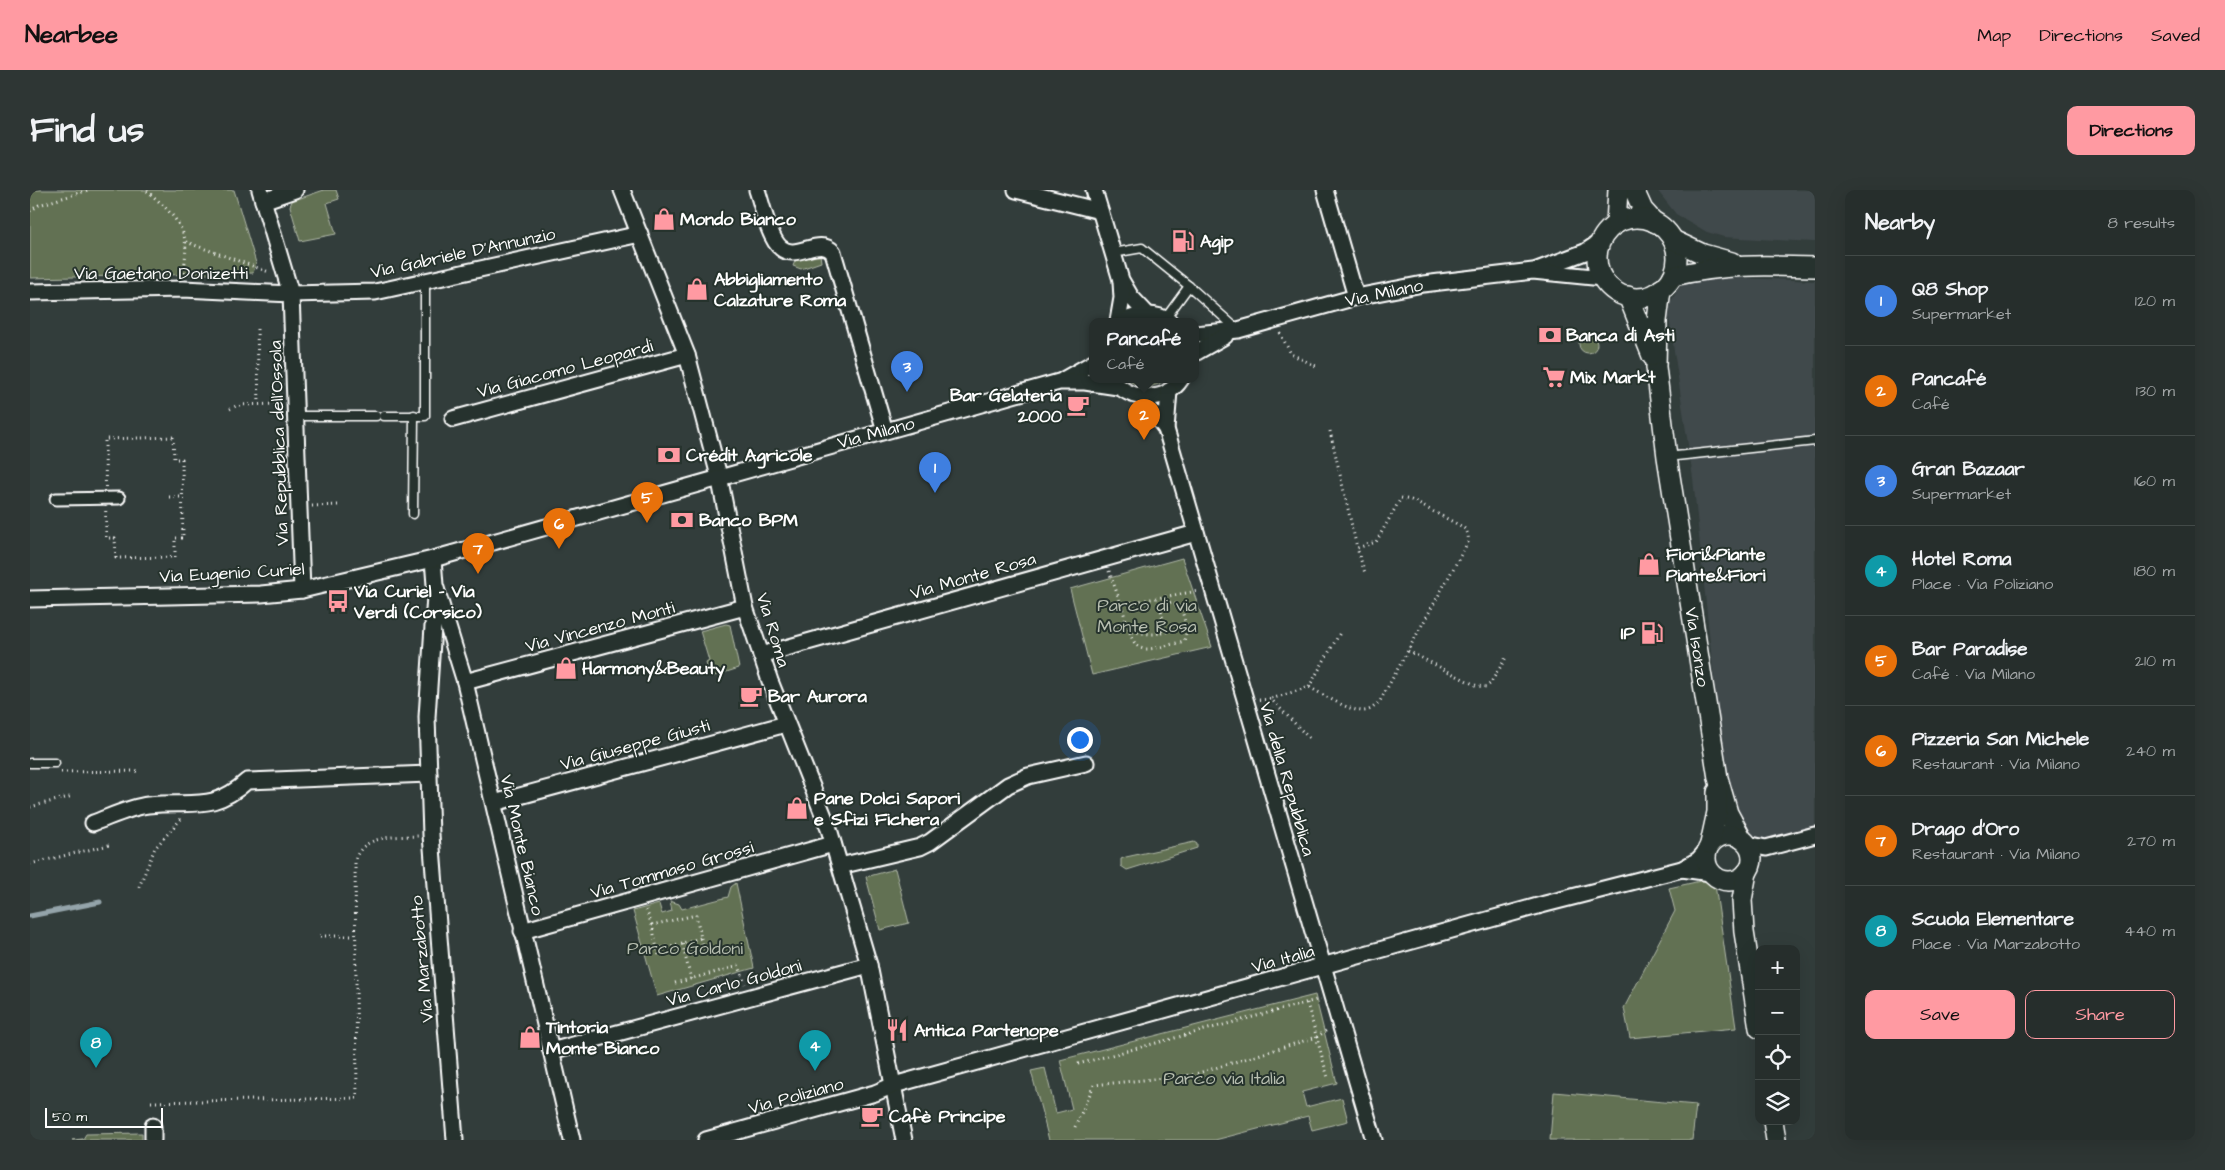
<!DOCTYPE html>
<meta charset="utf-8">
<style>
:root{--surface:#262e2c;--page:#2e3634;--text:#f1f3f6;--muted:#a4a8a9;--line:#424a48;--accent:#ff9aa2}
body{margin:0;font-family:"Architects Daughter",sans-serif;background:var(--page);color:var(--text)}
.controls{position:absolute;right:15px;bottom:15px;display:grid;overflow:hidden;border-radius:10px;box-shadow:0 5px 20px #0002}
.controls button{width:45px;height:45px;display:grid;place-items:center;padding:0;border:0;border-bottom:1px solid var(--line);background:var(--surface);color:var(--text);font:25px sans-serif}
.scale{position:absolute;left:15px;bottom:12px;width:118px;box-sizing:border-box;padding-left:5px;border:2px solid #fff;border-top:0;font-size:14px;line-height:18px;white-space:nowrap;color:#fff;-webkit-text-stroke:4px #26332d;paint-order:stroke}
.you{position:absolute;left:1049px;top:549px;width:18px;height:18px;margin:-12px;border:4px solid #fff;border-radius:50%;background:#1a73e8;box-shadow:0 0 0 8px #1a73e833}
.badge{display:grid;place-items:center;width:32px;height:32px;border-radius:50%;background:var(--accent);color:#fff;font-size:16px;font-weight:700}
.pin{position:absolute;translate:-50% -41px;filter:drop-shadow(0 1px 2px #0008)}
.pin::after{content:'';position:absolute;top:26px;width:18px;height:15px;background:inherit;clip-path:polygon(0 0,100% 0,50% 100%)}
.popup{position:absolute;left:1059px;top:128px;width:110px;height:65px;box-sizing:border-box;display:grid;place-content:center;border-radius:10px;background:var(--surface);filter:drop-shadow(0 1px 4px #0005);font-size:16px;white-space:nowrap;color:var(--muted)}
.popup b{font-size:19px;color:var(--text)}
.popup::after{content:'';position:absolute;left:50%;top:100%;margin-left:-10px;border:10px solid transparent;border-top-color:var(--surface)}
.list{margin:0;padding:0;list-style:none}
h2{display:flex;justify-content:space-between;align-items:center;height:65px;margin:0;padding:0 20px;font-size:21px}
h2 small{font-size:16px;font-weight:400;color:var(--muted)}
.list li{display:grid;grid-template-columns:32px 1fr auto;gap:15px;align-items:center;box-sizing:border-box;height:90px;padding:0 20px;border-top:1px solid var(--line)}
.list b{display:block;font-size:19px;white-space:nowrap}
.list p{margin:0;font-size:16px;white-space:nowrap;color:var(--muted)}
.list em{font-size:16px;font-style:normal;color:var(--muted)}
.actions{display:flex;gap:10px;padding:15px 20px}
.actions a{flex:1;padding:11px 0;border:1px solid var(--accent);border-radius:10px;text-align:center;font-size:18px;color:var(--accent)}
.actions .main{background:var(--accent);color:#111}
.icon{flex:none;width:28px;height:28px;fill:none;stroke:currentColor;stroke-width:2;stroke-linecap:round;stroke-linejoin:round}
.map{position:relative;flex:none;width:1785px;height:950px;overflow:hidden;border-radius:10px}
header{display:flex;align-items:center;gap:30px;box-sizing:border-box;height:70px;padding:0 25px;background:var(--accent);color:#111}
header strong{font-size:24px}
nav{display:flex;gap:28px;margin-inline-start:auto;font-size:18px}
.intro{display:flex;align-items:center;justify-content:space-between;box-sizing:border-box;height:120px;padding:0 30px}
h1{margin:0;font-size:35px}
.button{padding:12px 22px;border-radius:10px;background:var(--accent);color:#111;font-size:18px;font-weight:700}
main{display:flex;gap:30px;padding:0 30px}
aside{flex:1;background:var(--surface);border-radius:10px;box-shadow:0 5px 20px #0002}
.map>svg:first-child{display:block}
</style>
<header>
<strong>Nearbee</strong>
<nav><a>Map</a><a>Directions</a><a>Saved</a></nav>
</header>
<div class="intro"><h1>Find us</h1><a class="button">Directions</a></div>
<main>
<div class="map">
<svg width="1785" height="950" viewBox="0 0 1785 950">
<rect width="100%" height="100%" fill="#323d3b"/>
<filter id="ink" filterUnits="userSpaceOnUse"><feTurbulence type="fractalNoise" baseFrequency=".02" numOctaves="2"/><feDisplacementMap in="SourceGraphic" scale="10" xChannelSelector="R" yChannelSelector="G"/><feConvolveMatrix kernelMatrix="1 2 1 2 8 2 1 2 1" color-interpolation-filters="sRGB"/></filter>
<g filter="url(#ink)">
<g fill="#41494c">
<path d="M 1627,0 L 1785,0 L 1785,52 L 1694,47 L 1677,42 L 1646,24 Z"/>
<path d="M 1682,87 L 1785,91 L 1785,638 L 1734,652 L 1717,640 L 1707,625 L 1694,587 L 1663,288 L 1639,127 L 1641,111 L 1649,98 L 1659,91 Z"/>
</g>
<g fill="#627152" stroke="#b0b8a8">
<path d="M 0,0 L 204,0 L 226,73 L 223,83 L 0,88 Z"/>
<path d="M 294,0 L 306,0 L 309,9 L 297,13 L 306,44 L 270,51 L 260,16 L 262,11 Z"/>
<path d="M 785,64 L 790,64 L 791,72 L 771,79 L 763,76 L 765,71 Z"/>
<circle cx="1558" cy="154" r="9"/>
<path d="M 1096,189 L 1136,189 C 1123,200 1109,198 1096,189 Z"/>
<path d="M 1152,368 L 1182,457 L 1062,485 L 1040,399 Z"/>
<path d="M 696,434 L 700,435 L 709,478 L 681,487 L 676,473 L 679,471 L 670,441 Z"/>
<path d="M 1164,652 L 1167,654 L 1167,658 L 1097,680 L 1091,676 L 1091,669 L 1096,667 Z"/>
<path d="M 865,679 L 879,733 L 850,740 L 836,687 Z"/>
<path d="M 1684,688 L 1706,838 L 1600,848 L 1594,818 L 1645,721 L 1639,698 Z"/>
<path d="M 706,693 L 724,778 L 627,806 L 603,721 L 629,714 L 632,724 L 642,721 L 640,711 L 649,714 L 652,719 L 698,707 L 701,697 Z"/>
<path d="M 1285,805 L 1307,893 L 1272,902 L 1276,917 L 1312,908 L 1318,931 L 1282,940 L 1278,926 L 1185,950 L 1019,950 L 1001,881 L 1015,878 L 1026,923 L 1042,919 L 1030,870 Z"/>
<path d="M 1524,902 L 1666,915 L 1662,950 L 1520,950 Z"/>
<path d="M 112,943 L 112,950 L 42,950 L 53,949 L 56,944 Z"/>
</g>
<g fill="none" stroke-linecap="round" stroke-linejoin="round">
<path stroke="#94a4aa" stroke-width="5" d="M 0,726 L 70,712"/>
<defs>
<g id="service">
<path d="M 1083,63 L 1112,58 L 1159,96 L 1208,140"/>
<path d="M 1135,129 L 1159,96"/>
<path d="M 266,226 L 346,226"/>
<path d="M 354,226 L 395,226 L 395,92"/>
<path d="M 1637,267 L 1785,251"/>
<path d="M 383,324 L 384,225"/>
<path d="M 0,573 L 25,573"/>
</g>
<path id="pedestrian" d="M 26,309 L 89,308"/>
<g id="minor">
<path d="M 230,0 L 261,104 L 272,400"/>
<path d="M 592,0 L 657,165 L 689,286 L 715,417 L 740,491 L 799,639 L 839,775 L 874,950"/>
<path d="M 727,0 C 732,14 739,49 751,58 C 766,71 789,46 803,62 L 855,241"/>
<path d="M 986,0 L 1070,21"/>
<path d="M 1064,0 L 1091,90 L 1101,107 L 1118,125"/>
<path d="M 1295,0 L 1326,107"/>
<path d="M 233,11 L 265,0"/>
<path d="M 1507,80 L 1555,62 L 1570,52"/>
<path d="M 0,102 L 153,99 L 261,104 L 345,102 L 610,44"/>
<path d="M 1088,131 L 1092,108 L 1091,92"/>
<path d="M 1094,131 C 1108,124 1125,122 1139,131"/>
<path d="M 1165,144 L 1208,140 L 1326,107 L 1393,94 L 1503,81 L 1573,88"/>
<path d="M 1165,163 L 1195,146"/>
<path d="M 1033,190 L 1063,173"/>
<path d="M 1082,190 C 1101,211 1134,215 1151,189"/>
<path d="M 1139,201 L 1136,239 L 1344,950"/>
<path d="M 1112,208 L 1136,239"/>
<path d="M 423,229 L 657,165"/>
<path d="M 403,369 L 405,395 L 435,492 L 542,950"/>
<path d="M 405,406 L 397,527 L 401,645 L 425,950"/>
<path d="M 0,409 L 231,404 L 272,400 L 403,369 L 1029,192 L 1055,192 L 1088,197"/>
<path d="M 731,465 L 1166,343"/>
<path d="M 435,492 L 715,417"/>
<path d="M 464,613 L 756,534"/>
<path d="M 63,633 C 80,627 100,617 118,615 C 161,610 182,623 217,591 L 399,584"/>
<path d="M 1717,654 L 1736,658 L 1785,645"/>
<path d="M 810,676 L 890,657 L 900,652 L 978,595 L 998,586 L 1056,573"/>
<path d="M 1652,679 L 1681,683"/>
<path d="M 492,741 L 803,654"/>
<path d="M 521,861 L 839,775"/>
<path d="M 123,936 L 123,950"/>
<path d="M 676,950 L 845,903 L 864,895 L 1515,714 L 1652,679 L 1668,670 L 1677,660"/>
</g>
<g id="tertiary">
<path d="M 1604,0 L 1613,20 L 1624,32"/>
<circle cx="1607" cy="68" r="40"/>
<path d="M 1586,34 L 1588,0"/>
<path d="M 1643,50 L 1673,64 L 1702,72"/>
<path d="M 1643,86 C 1695,74 1733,75 1785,77"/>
<path d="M 1631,99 L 1627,131 L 1626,177 L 1637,267 L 1688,588 L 1698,623 L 1712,649"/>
<path d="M 1598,106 L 1622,166"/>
<circle cx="1699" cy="668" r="23"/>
<path d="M 1680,654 L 1687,622 L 1687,602"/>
<path d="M 1717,682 L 1712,710 L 1714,742 L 1729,838"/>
<path d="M 1743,931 L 1746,950"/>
</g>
</defs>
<use href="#service" stroke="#fff" stroke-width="11"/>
<use href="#pedestrian" stroke="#fff" stroke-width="15"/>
<use href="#minor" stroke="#fff" stroke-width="19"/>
<use href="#tertiary" stroke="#fff" stroke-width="22"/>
<g stroke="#fff" stroke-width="3" stroke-dasharray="1 4" stroke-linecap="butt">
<path d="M 117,1 C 132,14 151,30 155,50 C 157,61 154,75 154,86"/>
<path d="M 0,21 L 9,15 L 59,0"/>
<path d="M 156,52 L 239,82"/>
<path d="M 227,139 L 229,214"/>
<path d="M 1250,143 L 1261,164 L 1286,176"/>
<path d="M 200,219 L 208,215 L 250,214"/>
<path d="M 1300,241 L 1327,358"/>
<path d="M 143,247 L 144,269 L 152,269 L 153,348 L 145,348 L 145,367 L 86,368 L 85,348 L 76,348 L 75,249 Z"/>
<path d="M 139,307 L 152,307"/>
<path d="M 282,316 L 309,315"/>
<path d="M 1079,381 L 1091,414 L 1168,401"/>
<path d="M 1091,414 C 1107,465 1101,465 1154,451 L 1157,439 L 1151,417 L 1141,412 L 1133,415 L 1131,419 L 1134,437 L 1130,443 C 1119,446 1111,441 1100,443"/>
<path d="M 1131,443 L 1157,437"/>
<path d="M 1378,461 L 1447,496 L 1456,497 L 1460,494 L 1477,466"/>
<path d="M 1279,497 L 1311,441"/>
<path d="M 1229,510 L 1241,509"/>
<path d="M 1279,548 L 1241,509 L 1279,497 C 1292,504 1319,521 1333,521 C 1341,521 1345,516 1350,511 L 1438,352 C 1439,344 1437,340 1431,336 L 1381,310 L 1371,308 L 1346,352 L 1327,358 L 1335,383"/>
<path d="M 31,582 L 108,581"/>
<path d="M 0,617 L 43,606"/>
<path d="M 0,674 L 79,655"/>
<path d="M 109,697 L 125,658 L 152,628"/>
<path d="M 616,720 L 622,735"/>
<path d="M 290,746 L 325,746"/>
<path d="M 671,748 L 674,760"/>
<path d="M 652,753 L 627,759 L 622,735 L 666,725 L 671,748 L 652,753 L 661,789"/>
<path d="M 627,759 L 630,768"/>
<path d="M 645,793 L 709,776 L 715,794"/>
<path d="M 1277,813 L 1298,888"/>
<path d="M 1048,874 L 1290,809"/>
<path d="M 121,912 L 327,908 L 325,671 C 332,644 365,647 388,646"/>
<path d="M 1045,937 L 1064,895 L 1162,885 L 1287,847 L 1297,840"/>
</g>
<use href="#service" stroke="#26332d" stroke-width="8"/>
<use href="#pedestrian" stroke="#26332d" stroke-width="11"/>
<use href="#minor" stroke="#26332d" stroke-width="15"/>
<use href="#tertiary" stroke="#26332d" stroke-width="19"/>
</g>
</g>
<defs>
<symbol id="shop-bare" viewBox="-9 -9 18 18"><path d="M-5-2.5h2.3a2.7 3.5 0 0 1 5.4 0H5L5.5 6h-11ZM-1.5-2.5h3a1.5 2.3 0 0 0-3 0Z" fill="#ff9aa2" stroke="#26332d" stroke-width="2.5" paint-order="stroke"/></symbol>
<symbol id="fuel-bare" viewBox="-9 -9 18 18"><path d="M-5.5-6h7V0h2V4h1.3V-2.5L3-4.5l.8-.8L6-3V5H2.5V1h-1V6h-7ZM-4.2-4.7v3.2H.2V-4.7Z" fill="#ff9aa2" stroke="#26332d" stroke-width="2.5" paint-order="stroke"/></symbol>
<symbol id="bank-bare" viewBox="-9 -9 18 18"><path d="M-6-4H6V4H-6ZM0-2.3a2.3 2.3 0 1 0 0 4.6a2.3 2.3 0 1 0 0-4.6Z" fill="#ff9aa2" stroke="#26332d" stroke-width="2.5" paint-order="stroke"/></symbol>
<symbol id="supermarket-bare" viewBox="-9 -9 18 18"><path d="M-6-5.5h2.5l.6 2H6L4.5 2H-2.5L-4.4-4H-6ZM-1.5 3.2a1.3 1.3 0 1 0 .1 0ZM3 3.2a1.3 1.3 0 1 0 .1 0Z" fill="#ff9aa2" stroke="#26332d" stroke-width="2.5" paint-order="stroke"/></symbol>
<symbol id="cafe-bare" viewBox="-9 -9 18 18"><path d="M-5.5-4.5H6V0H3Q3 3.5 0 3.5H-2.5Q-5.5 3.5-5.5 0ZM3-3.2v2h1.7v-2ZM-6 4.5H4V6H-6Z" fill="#ff9aa2" stroke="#26332d" stroke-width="2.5" paint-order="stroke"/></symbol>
<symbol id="bus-bare" viewBox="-9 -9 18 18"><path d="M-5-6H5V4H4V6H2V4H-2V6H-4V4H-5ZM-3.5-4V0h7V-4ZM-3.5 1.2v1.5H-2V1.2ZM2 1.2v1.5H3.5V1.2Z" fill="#ff9aa2" stroke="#26332d" stroke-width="2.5" paint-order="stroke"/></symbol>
<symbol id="restaurant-bare" viewBox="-9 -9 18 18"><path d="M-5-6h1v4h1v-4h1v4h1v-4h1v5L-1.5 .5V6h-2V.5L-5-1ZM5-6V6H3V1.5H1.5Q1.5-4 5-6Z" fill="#ff9aa2" stroke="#26332d" stroke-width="2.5" paint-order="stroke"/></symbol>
</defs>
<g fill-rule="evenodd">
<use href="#shop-bare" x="618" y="13" width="32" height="32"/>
<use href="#fuel-bare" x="1137" y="35" width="32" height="32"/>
<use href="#shop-bare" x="651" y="83" width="32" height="32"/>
<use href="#bank-bare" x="1504" y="129" width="32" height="32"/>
<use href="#supermarket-bare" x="1508" y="171" width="32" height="32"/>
<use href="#cafe-bare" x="1032" y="199" width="32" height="32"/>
<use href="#bank-bare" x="623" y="249" width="32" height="32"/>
<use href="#bank-bare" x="636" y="314" width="32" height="32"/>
<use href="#shop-bare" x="1603" y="358" width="32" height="32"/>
<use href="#bus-bare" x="292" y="395" width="32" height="32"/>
<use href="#fuel-bare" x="1606" y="427" width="32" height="32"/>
<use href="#shop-bare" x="520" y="462" width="32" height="32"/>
<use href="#cafe-bare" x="705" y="490" width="32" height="32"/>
<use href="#shop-bare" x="751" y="602" width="32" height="32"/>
<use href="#restaurant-bare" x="851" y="824" width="32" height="32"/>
<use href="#shop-bare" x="484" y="831" width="32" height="32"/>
<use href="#cafe-bare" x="826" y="910" width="32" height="32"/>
</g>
<g text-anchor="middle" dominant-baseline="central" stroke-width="4" stroke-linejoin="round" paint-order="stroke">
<g font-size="18" font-weight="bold" fill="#fff" stroke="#26332d" text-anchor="start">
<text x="650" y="29">Mondo Bianco</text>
<text x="1170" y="51">Agip</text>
<text x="684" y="89">Abbigliamento<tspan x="684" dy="21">Calzature Roma</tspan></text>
<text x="1536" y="145">Banca di Asti</text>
<text x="1540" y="187">Mix Markt</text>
<text x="1032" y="205" text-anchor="end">Bar Gelateria<tspan x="1032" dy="21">2000</tspan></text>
<text x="656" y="265">Crédit Agricole</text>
<text x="669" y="330">Banco BPM</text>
<text x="1636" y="364">Fiori&amp;Piante<tspan x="1636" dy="21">Piante&amp;Fiori</tspan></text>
<text x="324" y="401">Via Curiel - Via<tspan x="324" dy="21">Verdi (Corsico)</tspan></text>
<text x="1605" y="443" text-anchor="end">IP</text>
<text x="552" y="478">Harmony&amp;Beauty</text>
<text x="738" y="506">Bar Aurora</text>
<text x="784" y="608">Pane Dolci Sapori<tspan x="784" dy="21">e Sfizi Fichera</tspan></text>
<text x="516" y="837">Tintoria<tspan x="516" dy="21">Monte Bianco</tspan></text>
<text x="884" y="840">Antica Partenope</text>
<text x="859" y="926">Cafè Principe</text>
</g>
<g font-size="18" fill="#fff" stroke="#26332d">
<text transform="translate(433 63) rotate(-12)">Via Gabriele D'Annunzio</text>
<text x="131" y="83">Via Gaetano Donizetti</text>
<text transform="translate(1354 103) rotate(-12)">Via Milano</text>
<text transform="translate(535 179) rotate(-15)">Via Giacomo Leopardi</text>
<text transform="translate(846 243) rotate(-15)">Via Milano</text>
<text transform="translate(249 253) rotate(-92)">Via Repubblica dell'Ossola</text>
<text transform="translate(202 383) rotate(-3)">Via Eugenio Curiel</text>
<text transform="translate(943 386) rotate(-16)">Via Monte Rosa</text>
<text transform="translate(570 437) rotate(-15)">Via Vincenzo Monti</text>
<text transform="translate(743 440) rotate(73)">Via Roma</text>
<text transform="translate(1667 457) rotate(81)">Via Isonzo</text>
<text transform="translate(605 555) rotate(-15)">Via Giuseppe Giusti</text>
<text transform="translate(1257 589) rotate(74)">Via della Repubblica</text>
<text transform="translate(492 655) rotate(77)">Via Monte Bianco</text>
<text transform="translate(642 680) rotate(-16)">Via Tommaso Grossi</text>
<text transform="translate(392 769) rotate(-95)">Via Marzabotto</text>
<text transform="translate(1253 769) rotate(-15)">Via Italia</text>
<text transform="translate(704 793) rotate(-15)">Via Carlo Goldoni</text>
<text transform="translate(766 906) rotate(-15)">Via Poliziano</text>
</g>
<g font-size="18" fill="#b8bfb1" stroke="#26332d">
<text x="1117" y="415">Parco di via<tspan x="1117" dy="21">Monte Rosa</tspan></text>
<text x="655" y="758">Parco Goldoni</text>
<text x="1194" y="888">Parco via Italia</text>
</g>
</g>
</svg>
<div class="controls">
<button>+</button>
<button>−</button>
<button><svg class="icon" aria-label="locate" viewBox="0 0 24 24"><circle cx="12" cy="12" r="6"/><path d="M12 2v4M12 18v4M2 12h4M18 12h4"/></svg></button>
<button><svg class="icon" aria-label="layers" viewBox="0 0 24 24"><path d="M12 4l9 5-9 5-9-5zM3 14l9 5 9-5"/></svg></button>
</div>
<div class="scale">50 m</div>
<div class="you"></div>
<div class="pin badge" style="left:905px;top:303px;background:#3f7fe0">1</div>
<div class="pin badge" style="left:1114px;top:250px;background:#e8710a">2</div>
<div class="popup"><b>Pancafé</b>Café</div>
<div class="pin badge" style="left:877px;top:202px;background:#3f7fe0">3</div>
<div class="pin badge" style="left:785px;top:881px;background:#0f9aa8">4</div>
<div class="pin badge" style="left:617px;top:333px;background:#e8710a">5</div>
<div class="pin badge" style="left:529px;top:359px;background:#e8710a">6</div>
<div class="pin badge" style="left:448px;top:384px;background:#e8710a">7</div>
<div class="pin badge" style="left:66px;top:878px;background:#0f9aa8">8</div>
</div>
<aside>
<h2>Nearby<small>8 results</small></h2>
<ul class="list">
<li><span class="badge" style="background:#3f7fe0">1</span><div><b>Q8 Shop</b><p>Supermarket</p></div><em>120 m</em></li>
<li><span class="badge" style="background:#e8710a">2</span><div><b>Pancafé</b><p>Café</p></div><em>130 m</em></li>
<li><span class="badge" style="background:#3f7fe0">3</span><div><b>Gran Bazaar</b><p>Supermarket</p></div><em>160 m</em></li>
<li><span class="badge" style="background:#0f9aa8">4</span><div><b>Hotel Roma</b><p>Place · Via Poliziano</p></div><em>180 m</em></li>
<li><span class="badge" style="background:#e8710a">5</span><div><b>Bar Paradise</b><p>Café · Via Milano</p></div><em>210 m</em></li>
<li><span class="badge" style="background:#e8710a">6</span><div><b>Pizzeria San Michele</b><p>Restaurant · Via Milano</p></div><em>240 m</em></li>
<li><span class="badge" style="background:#e8710a">7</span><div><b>Drago d'Oro</b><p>Restaurant · Via Milano</p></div><em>270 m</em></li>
<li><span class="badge" style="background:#0f9aa8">8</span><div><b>Scuola Elementare</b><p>Place · Via Marzabotto</p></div><em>440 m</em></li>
</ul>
<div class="actions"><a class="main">Save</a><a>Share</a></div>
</aside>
</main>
